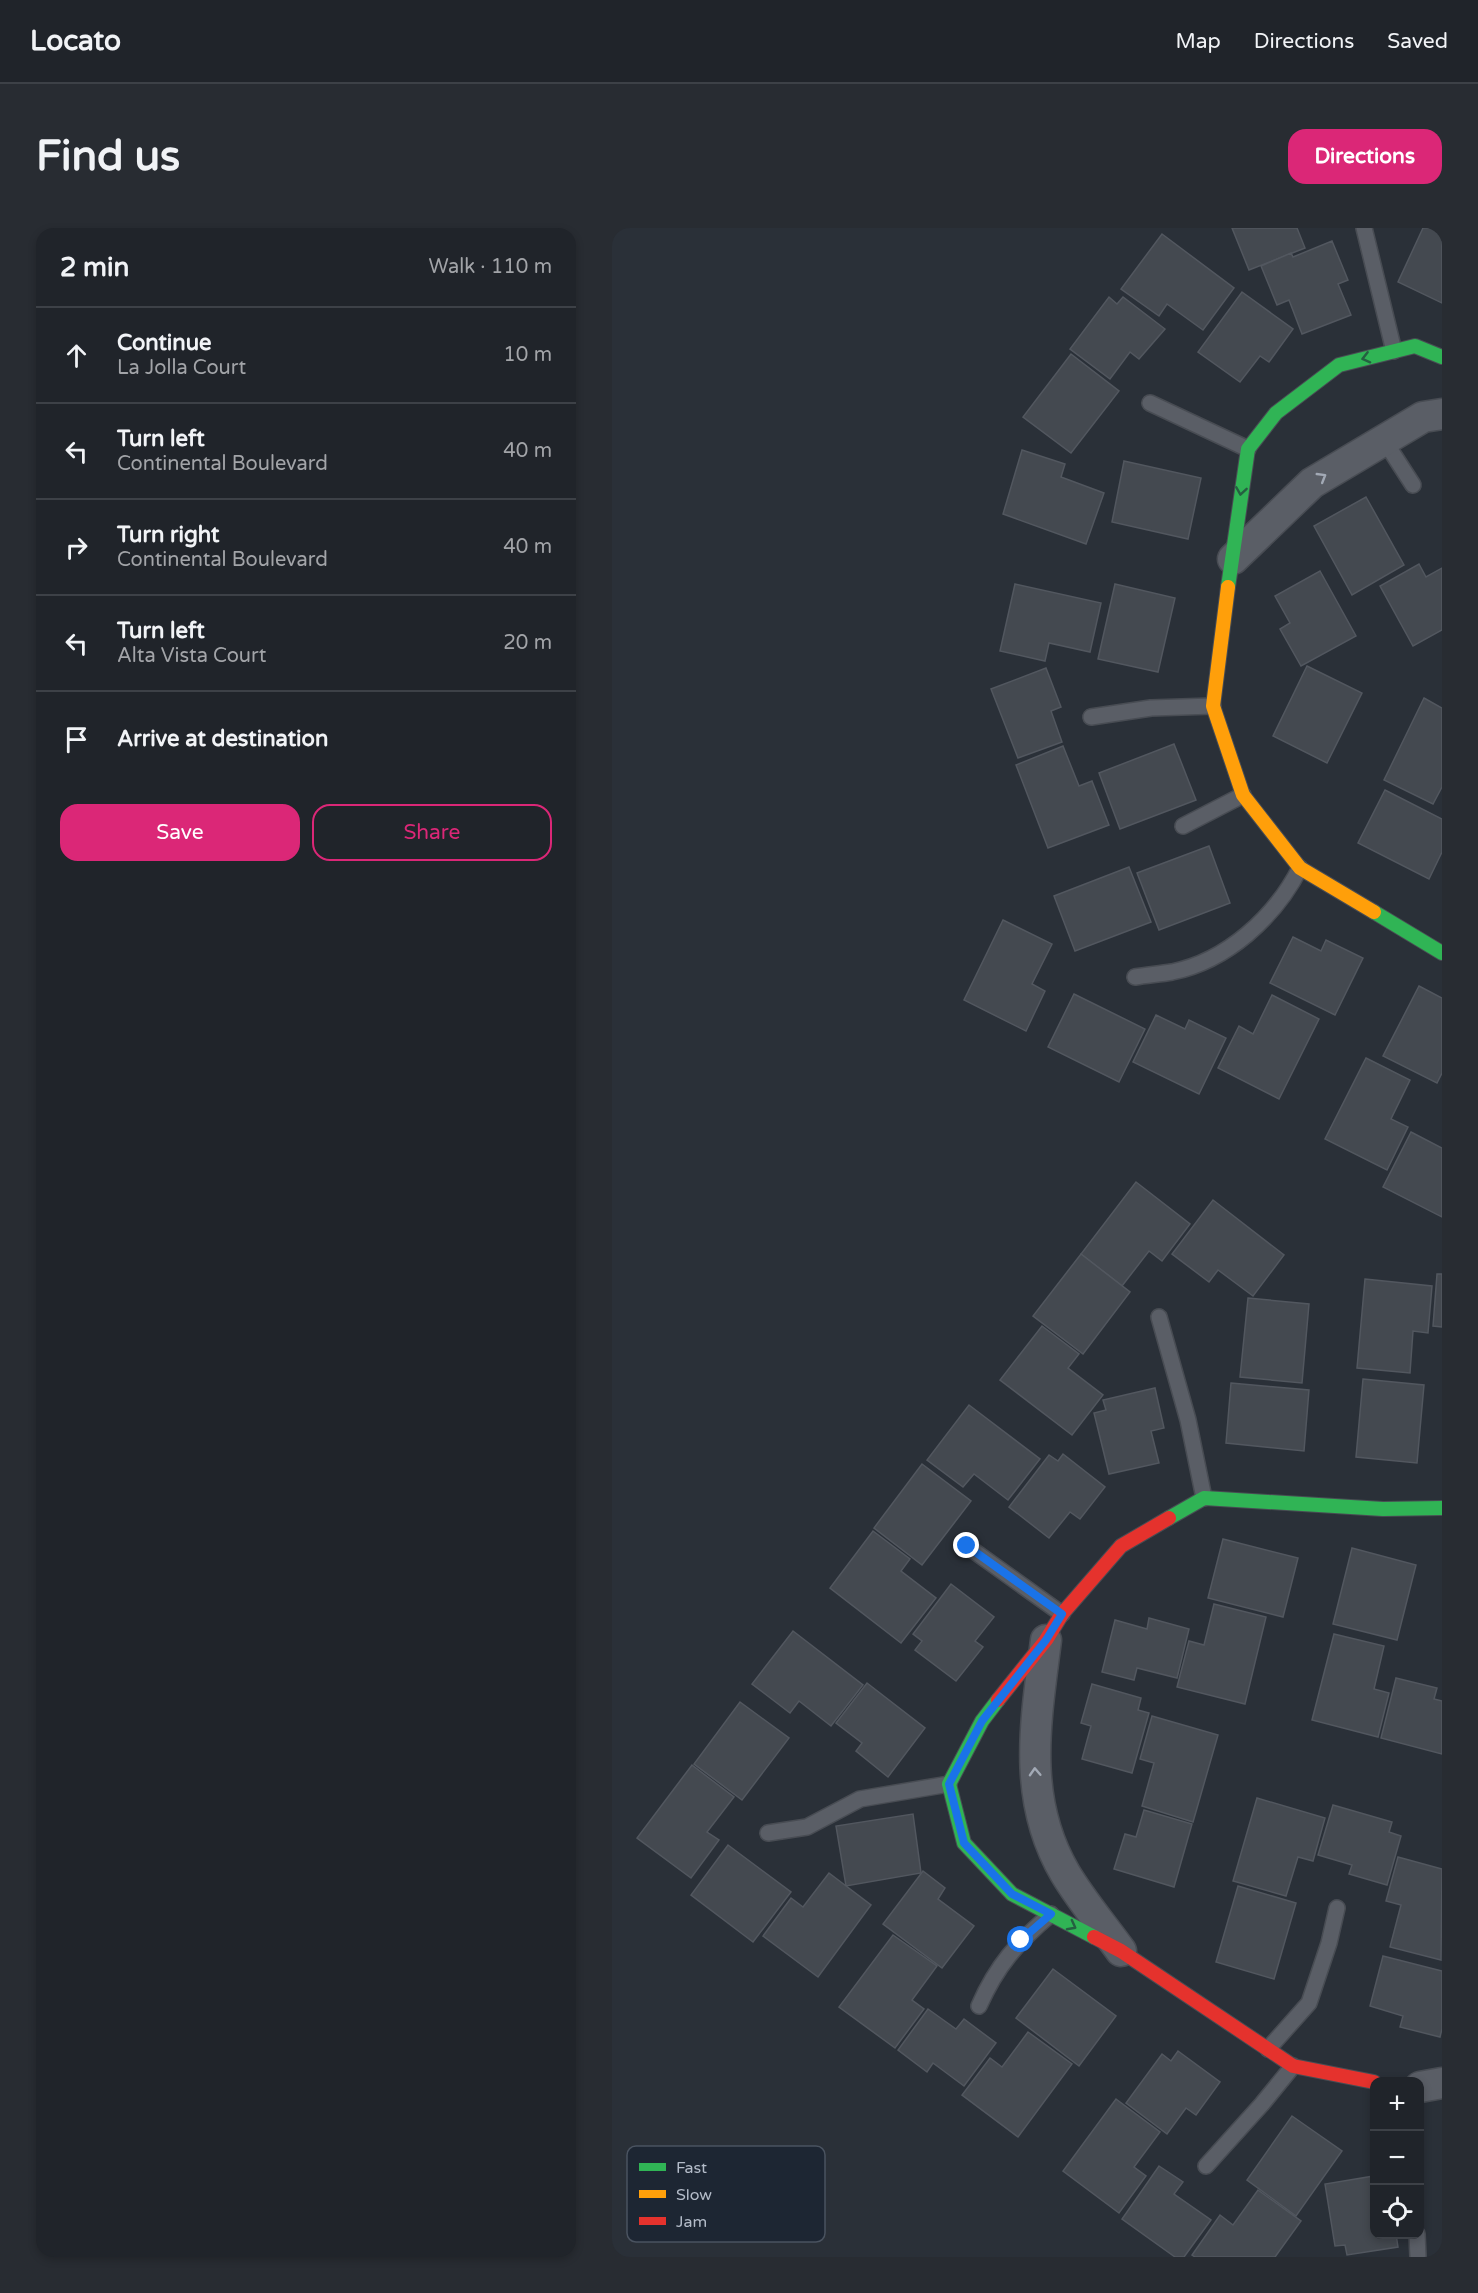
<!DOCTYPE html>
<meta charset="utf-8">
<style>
:root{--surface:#20242a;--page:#282c32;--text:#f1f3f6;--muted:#a2a4a8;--line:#3d4147;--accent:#db2777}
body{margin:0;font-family:"Varela Round",sans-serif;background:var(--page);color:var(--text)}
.controls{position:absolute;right:18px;bottom:18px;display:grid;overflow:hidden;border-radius:12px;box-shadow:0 3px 9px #0003}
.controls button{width:54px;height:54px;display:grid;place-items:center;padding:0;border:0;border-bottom:2px solid var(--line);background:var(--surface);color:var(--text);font:30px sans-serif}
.stop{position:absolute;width:18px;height:18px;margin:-14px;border:4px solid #1a73e8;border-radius:50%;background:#fff}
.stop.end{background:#1a73e8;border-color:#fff;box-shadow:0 2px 6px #0008}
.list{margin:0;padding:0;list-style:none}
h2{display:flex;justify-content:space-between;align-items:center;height:78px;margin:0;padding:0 24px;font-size:26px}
h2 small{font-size:20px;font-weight:400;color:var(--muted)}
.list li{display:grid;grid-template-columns:39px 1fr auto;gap:18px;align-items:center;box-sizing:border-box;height:96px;padding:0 24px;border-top:2px solid var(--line)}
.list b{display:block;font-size:22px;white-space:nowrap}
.list p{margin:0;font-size:20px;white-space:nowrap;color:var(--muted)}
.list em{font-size:20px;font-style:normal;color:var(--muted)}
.actions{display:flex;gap:12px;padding:18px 24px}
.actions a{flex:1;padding:14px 0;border:2px solid var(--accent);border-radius:18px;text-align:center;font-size:21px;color:var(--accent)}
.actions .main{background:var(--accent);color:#fff}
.icon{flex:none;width:33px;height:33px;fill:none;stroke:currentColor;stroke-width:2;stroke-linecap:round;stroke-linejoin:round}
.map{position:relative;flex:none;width:830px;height:2029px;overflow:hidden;border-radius:18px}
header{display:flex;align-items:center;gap:36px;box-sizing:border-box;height:84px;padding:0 30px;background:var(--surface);border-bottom:2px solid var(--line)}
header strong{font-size:28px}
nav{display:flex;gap:33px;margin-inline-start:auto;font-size:21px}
.intro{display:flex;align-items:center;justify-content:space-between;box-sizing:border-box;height:144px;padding:0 36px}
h1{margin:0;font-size:42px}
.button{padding:15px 27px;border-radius:18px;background:var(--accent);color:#fff;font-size:21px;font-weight:700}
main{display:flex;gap:36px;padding:0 36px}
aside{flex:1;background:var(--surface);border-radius:18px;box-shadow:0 3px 9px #0003}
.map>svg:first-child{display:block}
</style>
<header>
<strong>Locato</strong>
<nav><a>Map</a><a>Directions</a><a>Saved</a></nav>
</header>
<div class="intro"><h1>Find us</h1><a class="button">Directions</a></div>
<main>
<aside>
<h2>2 min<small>Walk · 110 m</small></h2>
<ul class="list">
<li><svg class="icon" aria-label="ahead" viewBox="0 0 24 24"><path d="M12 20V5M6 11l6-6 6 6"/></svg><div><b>Continue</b><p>La Jolla Court</p></div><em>10 m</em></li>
<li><svg class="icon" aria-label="left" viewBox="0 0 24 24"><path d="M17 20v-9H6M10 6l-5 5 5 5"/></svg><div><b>Turn left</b><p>Continental Boulevard</p></div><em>40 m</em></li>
<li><svg class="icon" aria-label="right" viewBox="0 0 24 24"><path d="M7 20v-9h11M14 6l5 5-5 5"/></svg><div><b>Turn right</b><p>Continental Boulevard</p></div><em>40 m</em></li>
<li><svg class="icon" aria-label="left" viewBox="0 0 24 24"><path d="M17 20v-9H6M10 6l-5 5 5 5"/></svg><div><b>Turn left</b><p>Alta Vista Court</p></div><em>20 m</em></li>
<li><svg class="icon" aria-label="arrive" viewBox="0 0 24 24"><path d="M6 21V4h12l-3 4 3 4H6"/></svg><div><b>Arrive at destination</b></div></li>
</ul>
<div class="actions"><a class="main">Save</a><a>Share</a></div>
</aside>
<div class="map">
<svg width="830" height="2029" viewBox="0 0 830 2029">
<rect width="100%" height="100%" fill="#2a3038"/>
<g fill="#444950" stroke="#52575f" stroke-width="1.5">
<path d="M 620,0 L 685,0 L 693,20 L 637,42 Z"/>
<path d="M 811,0 L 830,0 L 830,75 L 786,54 Z"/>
<path d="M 550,6 L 622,60 L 591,102 L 555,76 L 547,88 L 509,61 Z"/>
<path d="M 720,13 L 736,52 L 726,56 L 739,87 L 690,106 L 677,72 L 665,77 L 649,38 L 679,25 L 681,29 Z"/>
<path d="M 630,64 L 681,101 L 657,134 L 648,128 L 628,154 L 586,124 Z"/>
<path d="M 497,69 L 505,76 L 511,69 L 553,101 L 527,131 L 518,124 L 498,151 L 458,121 Z"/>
<path d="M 459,126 L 507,163 L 459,225 L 411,189 Z"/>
<path d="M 410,222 L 453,236 L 449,249 L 492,265 L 474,316 L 391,286 Z"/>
<path d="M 512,233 L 589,250 L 576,311 L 500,294 Z"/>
<path d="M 754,269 L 792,337 L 740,367 L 702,298 Z"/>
<path d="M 807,336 L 814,349 L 830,340 L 830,402 L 801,418 L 768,358 Z"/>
<path d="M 708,343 L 744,408 L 689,438 L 668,401 L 678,395 L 663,368 Z"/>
<path d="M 403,356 L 489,375 L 478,424 L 437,415 L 433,433 L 388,423 Z"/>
<path d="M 503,356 L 563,370 L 546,444 L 486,431 Z"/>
<path d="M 695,438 L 750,465 L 715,535 L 661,508 Z"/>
<path d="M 434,440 L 449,479 L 439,483 L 450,514 L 406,530 L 379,461 Z"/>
<path d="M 812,470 L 830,480 L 830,559 L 821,576 L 772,552 Z"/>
<path d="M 562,516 L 584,572 L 508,601 L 487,545 Z"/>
<path d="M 451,518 L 467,558 L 480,553 L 497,597 L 436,620 L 404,537 Z"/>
<path d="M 773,562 L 830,591 L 830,624 L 817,651 L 746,615 Z"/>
<path d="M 597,618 L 618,675 L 547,702 L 525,645 Z"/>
<path d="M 517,639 L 539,694 L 463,723 L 442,668 Z"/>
<path d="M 391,692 L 440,716 L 420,756 L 433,763 L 414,803 L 352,772 Z"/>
<path d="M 681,709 L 709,723 L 714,712 L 751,730 L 723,787 L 658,755 Z"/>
<path d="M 807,758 L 830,770 L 830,845 L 825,855 L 771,828 Z"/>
<path d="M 462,766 L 533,801 L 507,854 L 436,819 Z"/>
<path d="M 660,767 L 707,791 L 667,871 L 606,840 L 627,798 L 641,806 Z"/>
<path d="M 544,787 L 573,801 L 577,792 L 614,810 L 587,866 L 521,834 Z"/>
<path d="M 754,830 L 798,852 L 779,891 L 796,899 L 775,942 L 713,911 Z"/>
<path d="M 799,904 L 830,920 L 830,989 L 771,959 Z"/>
<path d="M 524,954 L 578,996 L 550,1033 L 537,1023 L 510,1058 L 469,1026 Z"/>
<path d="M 601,972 L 672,1027 L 641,1068 L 606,1042 L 597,1054 L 560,1026 Z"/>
<path d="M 469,1026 L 518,1064 L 471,1126 L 421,1088 Z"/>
<path d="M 825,1046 L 830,1046 L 830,1099 L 821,1098 Z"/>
<path d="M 753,1051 L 820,1058 L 816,1105 L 801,1103 L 798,1145 L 745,1140 Z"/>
<path d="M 636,1070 L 697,1076 L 690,1155 L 628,1149 Z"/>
<path d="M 430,1098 L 467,1126 L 456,1140 L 491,1167 L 460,1207 L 388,1152 Z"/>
<path d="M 751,1151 L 812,1157 L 805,1235 L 744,1229 Z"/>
<path d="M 619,1155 L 697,1162 L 692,1223 L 614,1215 Z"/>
<path d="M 543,1160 L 552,1200 L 539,1203 L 547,1235 L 497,1246 L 482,1185 L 494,1182 L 491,1172 Z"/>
<path d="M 357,1177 L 428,1231 L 396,1272 L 362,1246 L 351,1259 L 315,1232 Z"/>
<path d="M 451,1226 L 493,1259 L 468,1291 L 458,1284 L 437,1310 L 397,1279 L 437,1227 L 446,1233 Z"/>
<path d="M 310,1236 L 359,1273 L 310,1337 L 262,1300 Z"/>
<path d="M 261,1303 L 298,1331 L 289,1343 L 324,1370 L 289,1415 L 218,1360 Z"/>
<path d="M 611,1311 L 686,1330 L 671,1389 L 596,1370 Z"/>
<path d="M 740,1320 L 804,1337 L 785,1412 L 721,1396 Z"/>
<path d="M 339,1356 L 382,1389 L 363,1413 L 371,1419 L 344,1453 L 303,1422 L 310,1413 L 301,1406 Z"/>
<path d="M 602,1376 L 654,1389 L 633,1476 L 565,1459 L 577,1413 L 592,1417 Z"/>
<path d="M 537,1390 L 577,1401 L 565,1450 L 525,1440 L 522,1452 L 490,1444 L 503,1392 L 535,1401 Z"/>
<path d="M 181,1403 L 251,1457 L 219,1498 L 187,1473 L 178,1485 L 140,1456 Z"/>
<path d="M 722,1406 L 772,1418 L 762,1461 L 777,1465 L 766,1509 L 700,1492 Z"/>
<path d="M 784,1450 L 825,1460 L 822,1471 L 830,1473 L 830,1526 L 769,1510 Z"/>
<path d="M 255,1455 L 313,1500 L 276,1549 L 244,1523 L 250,1515 L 224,1495 Z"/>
<path d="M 480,1456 L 529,1470 L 526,1482 L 537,1485 L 520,1545 L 470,1531 L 479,1498 L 469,1495 Z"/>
<path d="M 128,1474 L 177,1510 L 130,1572 L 82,1536 Z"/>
<path d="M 540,1488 L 606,1507 L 581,1594 L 530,1578 L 542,1535 L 528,1531 Z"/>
<path d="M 80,1537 L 122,1569 L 95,1604 L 107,1612 L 79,1650 L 25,1610 Z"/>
<path d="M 645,1570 L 713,1590 L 701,1633 L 686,1629 L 674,1668 L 621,1653 Z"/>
<path d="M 721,1577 L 780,1594 L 777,1604 L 789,1608 L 775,1657 L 737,1646 L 740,1637 L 706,1627 Z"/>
<path d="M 532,1582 L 580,1596 L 562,1659 L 502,1641 L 513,1606 L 524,1609 Z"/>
<path d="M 301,1586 L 309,1645 L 234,1658 L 224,1598 Z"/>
<path d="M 116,1617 L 179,1664 L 141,1714 L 79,1667 Z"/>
<path d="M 786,1629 L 830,1641 L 829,1732 L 778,1719 L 789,1677 L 774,1673 Z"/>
<path d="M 311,1643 L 333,1660 L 326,1671 L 362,1698 L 330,1740 L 271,1696 Z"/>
<path d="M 217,1645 L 259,1677 L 206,1749 L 151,1708 L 179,1670 L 191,1679 Z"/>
<path d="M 626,1658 L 684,1675 L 662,1751 L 604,1734 Z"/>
<path d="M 281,1707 L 325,1738 L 300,1772 L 312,1781 L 283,1820 L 227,1779 Z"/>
<path d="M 771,1728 L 830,1743 L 830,1801 L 828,1809 L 788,1799 L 791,1788 L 758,1778 Z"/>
<path d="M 441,1741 L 504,1788 L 467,1838 L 404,1790 Z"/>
<path d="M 316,1781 L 344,1801 L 352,1791 L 384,1815 L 352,1858 L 321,1835 L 315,1844 L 286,1822 Z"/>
<path d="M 416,1804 L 460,1836 L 406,1909 L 350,1867 L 378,1830 L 390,1839 Z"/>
<path d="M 566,1823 L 608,1854 L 584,1887 L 574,1880 L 555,1906 L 514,1875 L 550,1826 L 559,1833 Z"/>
<path d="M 504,1871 L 548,1904 L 522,1939 L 534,1948 L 507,1985 L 451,1943 Z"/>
<path d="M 680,1888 L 730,1923 L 684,1988 L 635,1952 Z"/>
<path d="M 547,1938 L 571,1954 L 562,1966 L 599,1992 L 572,2029 L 563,2029 L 510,1991 Z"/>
<path d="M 762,1948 L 762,2006 L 784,2006 L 786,2019 L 735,2027 L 733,2017 L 723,2018 L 713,1956 Z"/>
<path d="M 646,1962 L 689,1993 L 663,2029 L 583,2029 L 580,2027 L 608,1987 L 621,1997 Z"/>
</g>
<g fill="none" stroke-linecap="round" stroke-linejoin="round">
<defs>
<g id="lane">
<path d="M 752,0 L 782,123"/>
<path d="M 538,175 L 636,221"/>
<path d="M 772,212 L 801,257"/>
<path d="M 479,489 L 539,480 L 601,478"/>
<path d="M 571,598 L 631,567"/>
<path d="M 523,749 C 535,747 548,746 560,744 C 615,733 663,689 688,640"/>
<path d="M 547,1089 L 576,1192 L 592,1270"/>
<path d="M 355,1318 L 450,1386"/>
<path d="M 156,1605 L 195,1599 L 248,1571 L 337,1556"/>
<path d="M 367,1778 C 385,1737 405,1715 439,1686"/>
<path d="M 656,1821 L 697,1775 L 717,1715 L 725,1680"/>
<path d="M 594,1938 L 650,1876 L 681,1838"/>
<path d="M 805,2006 L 806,2029"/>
</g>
<g id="street">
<path d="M 621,331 L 700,255 L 811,189 L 830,186"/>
<path d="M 434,1412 C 424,1492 409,1570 453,1645 C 469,1672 491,1698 509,1723"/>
<path d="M 808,1859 L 830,1855"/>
</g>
<g id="fast">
<path d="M 616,359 L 636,221 L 664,185 L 727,137 L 803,118 L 830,129"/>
<path d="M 762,684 L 830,725"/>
<path d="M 557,1290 L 592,1270 L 771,1281 L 830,1280"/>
<path d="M 386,1472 L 370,1493 L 337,1556 L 352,1615 L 400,1666 L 482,1709"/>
</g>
<path id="slow" d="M 616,359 L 601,478 L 631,567 L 688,640 L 762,684"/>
<g id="jam">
<path d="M 386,1472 L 434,1412 L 450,1386 L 509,1318 L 557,1290"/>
<path d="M 482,1709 L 509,1723 L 681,1838 L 762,1854"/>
</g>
</defs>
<use href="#lane" stroke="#484c53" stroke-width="18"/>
<use href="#street" stroke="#484c53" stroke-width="33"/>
<use href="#fast" stroke="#484c53" stroke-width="16"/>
<use href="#slow" stroke="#484c53" stroke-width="16"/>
<use href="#jam" stroke="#484c53" stroke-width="16"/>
<use href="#lane" stroke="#5a5e66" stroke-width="15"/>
<use href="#street" stroke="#5a5e66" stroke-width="30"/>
<use href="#fast" stroke="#30b455" stroke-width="14"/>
<use href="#slow" stroke="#ff9f0a" stroke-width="14"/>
<use href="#jam" stroke="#e5322d" stroke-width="14"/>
</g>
<defs><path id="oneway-chevron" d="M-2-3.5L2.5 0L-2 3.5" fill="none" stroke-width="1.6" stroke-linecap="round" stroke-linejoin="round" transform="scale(1.5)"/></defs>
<g stroke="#255f41">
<use href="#oneway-chevron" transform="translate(754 130) rotate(166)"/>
<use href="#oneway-chevron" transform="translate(629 263) rotate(99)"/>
<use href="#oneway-chevron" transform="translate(460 1698) rotate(28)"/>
</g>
<g stroke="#a2a9b5">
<use href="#oneway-chevron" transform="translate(710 249) rotate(-31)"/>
<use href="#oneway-chevron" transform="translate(423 1544) rotate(-93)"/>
</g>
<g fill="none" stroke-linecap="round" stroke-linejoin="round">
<path stroke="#1a73e8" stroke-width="8" d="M 355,1318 L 450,1386 L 434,1412 L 370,1493 L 337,1556 L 352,1615 L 400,1666 L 439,1686 L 409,1712"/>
</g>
<rect x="15" y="1918" width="198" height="96" rx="9" fill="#1d2633" stroke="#4a5360" stroke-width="1.5"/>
<rect x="27" y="1935" width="27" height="8" fill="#30b455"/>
<rect x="27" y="1962" width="27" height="8" fill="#ff9f0a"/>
<rect x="27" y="1989" width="27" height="8" fill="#e5322d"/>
<g font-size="16" fill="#b4bcc9">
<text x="64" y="1945">Fast</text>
<text x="64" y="1972">Slow</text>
<text x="64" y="1999">Jam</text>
</g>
</svg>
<div class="controls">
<button>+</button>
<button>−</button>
<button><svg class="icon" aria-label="locate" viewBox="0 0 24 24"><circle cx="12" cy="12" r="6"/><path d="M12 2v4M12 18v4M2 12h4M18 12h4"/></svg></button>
</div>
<div class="stop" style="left:409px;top:1712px"></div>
<div class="stop end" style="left:355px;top:1318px"></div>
</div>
</main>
